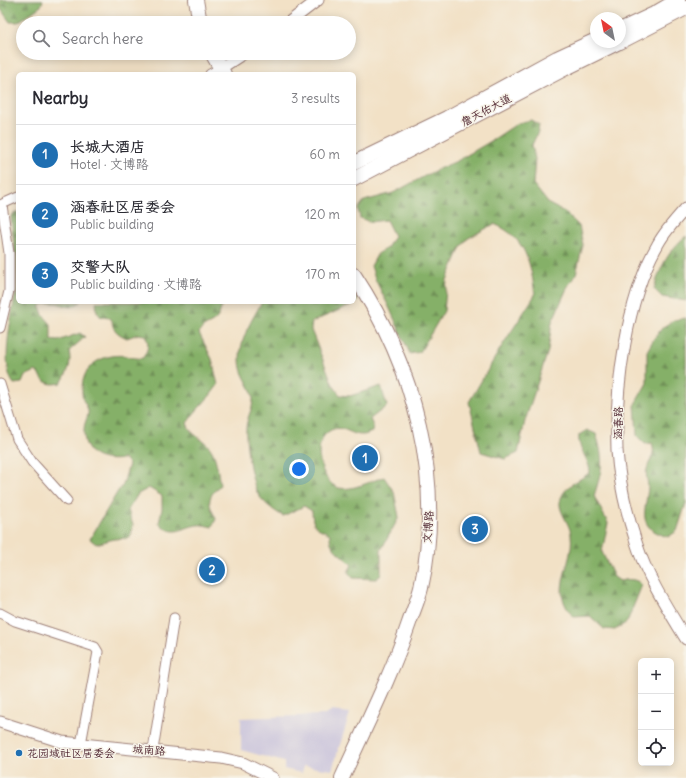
<!DOCTYPE html>
<meta charset="utf-8">
<style>
:root{--surface:#fff;--page:#f7f7f7;--text:#2b2b33;--muted:#7c7c81;--line:#e1e1e2;--accent:#1f6fb2}
body{margin:0;font-family:Delius,"LXGW WenKai TC",sans-serif;background:var(--page);color:var(--text)}
.controls{position:absolute;right:12px;bottom:12px;display:grid;overflow:hidden;border-radius:6px;box-shadow:0 2px 10px #0003}
.controls button{width:36px;height:36px;display:grid;place-items:center;padding:0;border:0;border-bottom:1px solid var(--line);background:var(--surface);color:var(--text);font:20px sans-serif}
.compass{position:absolute;left:590px;top:12px;width:36px;height:36px;border-radius:50%;background:var(--surface);box-shadow:0 2px 10px #0003;rotate:327deg}
.you{position:absolute;left:299px;top:469px;width:14px;height:14px;margin:-10px;border:3px solid #fff;border-radius:50%;background:#1a73e8;box-shadow:0 0 0 6px #1a73e833}
.badge{display:grid;place-items:center;width:26px;height:26px;border-radius:50%;background:var(--accent);color:#fff;font-size:13px;font-weight:700}
.pin{position:absolute;translate:-50% -50%;border:2px solid #fff;box-shadow:0 1px 4px #0006}
.list{margin:0;padding:0;list-style:none}
h2{display:flex;justify-content:space-between;align-items:center;height:52px;margin:0;padding:0 16px;font-size:17px}
h2 small{font-size:13px;font-weight:400;color:var(--muted)}
.list li{display:grid;grid-template-columns:26px 1fr auto;gap:12px;align-items:center;box-sizing:border-box;height:60px;padding:0 16px;border-top:1px solid var(--line)}
.list b{display:block;font-size:15px;white-space:nowrap}
.list p{margin:0;font-size:13px;white-space:nowrap;color:var(--muted)}
.list em{font-size:13px;font-style:normal;color:var(--muted)}
.icon{flex:none;width:22px;height:22px;fill:none;stroke:currentColor;stroke-width:2;stroke-linecap:round;stroke-linejoin:round}
.map{position:relative;flex:none;width:686px;height:778px;overflow:hidden}
.search{position:absolute;background:var(--surface);box-shadow:0 2px 10px #0003;left:16px;top:16px;width:340px;height:44px;display:flex;align-items:center;gap:10px;box-sizing:border-box;padding:0 14px;border-radius:22px;color:var(--muted);font-size:15px}
.panel{position:absolute;background:var(--surface);box-shadow:0 2px 10px #0003;left:16px;top:72px;width:340px;height:232px;border-radius:6px}
.map>svg:first-child{display:block}
</style>
<div class="map">
<svg width="686" height="778" viewBox="0 0 686 778">
<defs>
<pattern id="forest-firs" width="22" height="20" patternUnits="userSpaceOnUse"><rect width="22" height="20" fill="#85b068"/><path d="M5 1l3.5 6h-7zM16 11l3.5 6h-7z" fill="#6f8f56"/></pattern>
</defs>
<rect width="100%" height="100%" fill="#f7f3e8"/>
<filter id="ink" filterUnits="userSpaceOnUse"><feTurbulence type="fractalNoise" baseFrequency=".025" numOctaves="2"/><feDisplacementMap in="SourceGraphic" scale="8" xChannelSelector="R" yChannelSelector="G"/><feConvolveMatrix kernelMatrix="1 2 1 2 8 2 1 2 1" color-interpolation-filters="sRGB"/></filter>
<filter id="wash" filterUnits="userSpaceOnUse"><feTurbulence type="fractalNoise" baseFrequency=".012" numOctaves="4" result="noise"/><feDisplacementMap in="SourceGraphic" scale="16" xChannelSelector="R" yChannelSelector="G"/><feGaussianBlur stdDeviation="0.9" result="paint"/><feColorMatrix in="noise" values="0 0 0 0 0 0 0 0 0 0 0 0 0 0 0 0 0 1.4 0 .05"/><feComposite in="paint" operator="in"/></filter>
<g filter="url(#wash)">
<rect width="100%" height="100%" fill="#f2e1c6"/>
<path fill="#c6c0da" d="M 331,711 L 350,713 L 332,770 L 303,766 L 302,773 L 284,769 L 284,762 L 241,750 L 241,718 L 325,715 Z"/>
<g fill="url(#forest-firs)" stroke="#68684a">
<path d="M 0,0 L 43,0 L 41,6 L 18,22 L 10,22 L 0,8 Z"/>
<path d="M 531,120 L 539,125 L 538,132 L 532,145 L 535,159 L 533,184 L 549,204 L 566,213 L 579,226 L 583,245 L 576,274 L 568,286 L 552,322 L 548,351 L 525,421 L 518,453 L 505,459 L 481,452 L 469,402 L 500,349 L 535,295 C 531,264 526,237 494,224 L 467,239 L 460,249 L 447,280 L 444,311 L 420,352 L 410,354 L 389,307 L 376,281 L 371,266 L 378,253 L 387,248 L 394,236 L 386,220 L 370,222 L 360,218 L 358,209 L 364,201 L 393,193 L 436,170 L 457,161 L 491,141 L 518,123 Z"/>
<path d="M 18,211 L 18,302 L 81,302 L 71,307 C 60,304 49,300 40,306 L 43,315 L 51,324 L 51,340 L 58,341 L 80,333 L 85,337 L 69,351 C 72,364 68,372 61,383 C 47,386 44,382 36,371 L 25,376 L 22,383 L 14,384 C 0,367 11,320 15,296 C 19,275 13,238 11,216 Z"/>
<path d="M 686,236 L 686,301 L 662,297 L 654,289 C 660,267 669,250 686,236 Z"/>
<path d="M 354,292 L 358,300 L 353,304 L 312,322 L 311,330 L 333,385 L 340,395 L 350,396 L 381,386 L 387,406 L 370,419 L 373,426 L 372,432 C 369,433 366,435 363,435 C 351,436 343,424 331,430 C 309,441 321,483 339,488 C 352,491 371,481 384,477 L 394,492 L 399,517 L 381,550 L 381,575 L 376,579 L 353,578 L 348,572 L 352,565 C 342,554 329,550 330,534 C 315,526 313,529 312,511 L 304,506 L 283,516 C 275,512 260,500 257,492 C 251,479 245,443 246,429 C 246,419 253,409 253,399 C 253,389 243,378 241,368 C 236,345 251,321 262,302 L 354,302 Z"/>
<path d="M 96,302 L 222,302 C 219,329 206,319 199,333 L 212,359 L 218,385 C 209,399 196,409 187,423 C 190,436 206,439 212,451 C 217,460 218,474 220,485 C 206,499 208,502 216,519 L 212,527 C 208,526 201,524 197,525 C 180,528 175,538 159,523 L 162,509 L 162,496 L 149,488 L 138,494 L 128,510 L 133,525 L 130,538 L 114,539 L 96,544 L 90,539 L 118,491 L 123,485 L 129,464 L 124,459 C 100,462 83,456 84,429 C 84,424 87,419 88,414 C 89,409 85,404 83,400 C 80,386 83,370 96,362 C 103,357 117,354 125,356 C 132,357 137,359 143,358 C 148,349 150,344 145,335 L 138,334 L 127,338 C 118,334 112,330 112,320 L 108,317 L 101,317 L 97,312 Z"/>
<path d="M 686,318 L 686,503 L 677,531 L 668,537 C 635,527 646,512 648,487 C 648,482 645,474 647,469 C 650,458 656,455 652,443 L 645,444 L 637,436 L 635,404 L 647,383 L 647,351 L 655,337 L 663,327 L 674,320 Z"/>
<path d="M 587,430 L 596,434 C 605,461 602,470 594,496 L 608,523 L 602,552 L 614,577 L 620,581 C 628,579 636,578 642,585 L 627,622 L 615,630 L 604,629 L 590,616 L 574,617 C 547,590 575,565 571,535 C 570,522 556,510 561,498 C 567,483 580,481 590,472 C 589,458 577,449 579,435 Z"/>
</g>
</g>
<g filter="url(#ink)">
<g fill="none" stroke-linecap="round" stroke-linejoin="round">
<defs>
<g id="minor">
<path d="M 210,74 L 221,68"/>
<path d="M 0,205 L 18,197"/>
<path d="M 0,328 L 9,291 L 9,253 L 2,205"/>
<path d="M 0,384 L 17,439 L 32,462 L 67,501"/>
<path d="M 0,613 L 15,621 L 95,647 L 98,652 L 81,744"/>
<path d="M 153,750 L 174,618"/>
</g>
<g id="tertiary">
<path d="M 288,23 L 318,0"/>
<path d="M 221,68 L 244,53"/>
<path d="M 686,208 C 676,219 665,231 658,244 C 626,299 615,388 617,450 C 619,482 627,515 637,545 C 647,577 669,611 686,639"/>
<path d="M 0,722 L 62,742 L 221,758 L 243,763 L 273,778"/>
</g>
<g id="primary">
<path d="M 196,0 L 200,23"/>
<path d="M 620,30 L 654,14 L 678,0"/>
<path d="M 620,42 L 686,8"/>
<path d="M 212,53 L 224,74"/>
<path d="M 354,163 L 447,118 L 557,58 L 596,40"/>
<path d="M 354,179 L 564,69 L 619,42"/>
<path d="M 342,778 C 365,727 391,676 409,623 C 413,611 418,600 421,588 C 445,479 414,366 354,275"/>
</g>
</defs>
<use href="#minor" stroke="#9e8078" stroke-width="11"/>
<use href="#tertiary" stroke="#9e8078" stroke-width="13"/>
<use href="#primary" stroke="#9e8078" stroke-width="16"/>
<use href="#minor" stroke="#fff" stroke-width="9"/>
<use href="#tertiary" stroke="#fff" stroke-width="11"/>
<use href="#primary" stroke="#fff" stroke-width="14"/>
</g>
</g>
<circle fill="#1f6fb2" stroke="#f7f3e8" stroke-width="1.5" cx="19" cy="753" r="4"/>
<g text-anchor="middle" dominant-baseline="central" stroke-width="3" stroke-linejoin="round" paint-order="stroke">
<g font-size="11" fill="#4a1f2b" stroke="#f7f3e8">
<text transform="translate(486 110) rotate(-28)">詹天佑大道</text>
<text transform="translate(618 423) rotate(-89)">涵春路</text>
<text transform="translate(428 527) rotate(-86)">文博路</text>
<text transform="translate(149 750) rotate(4)">城南路</text>
</g>
<g font-size="11" fill="#4a1f2b" stroke="#f7f3e8" text-anchor="start">
<text x="27" y="753">花园域社区居委会</text>
</g>
</g>
</svg>
<div class="controls">
<button>+</button>
<button>−</button>
<button><svg class="icon" aria-label="locate" viewBox="0 0 24 24"><circle cx="12" cy="12" r="6"/><path d="M12 2v4M12 18v4M2 12h4M18 12h4"/></svg></button>
</div>
<svg class="compass" viewBox="-18 -18 36 36"><path d="M0-13l5 13h-10z" fill="#e53935"/><path d="M0 13l5-13h-10z" fill="#7c7c81"/></svg>
<div class="you"></div>
<div class="pin badge" style="left:365px;top:458px">1</div>
<div class="pin badge" style="left:212px;top:570px">2</div>
<div class="pin badge" style="left:475px;top:529px">3</div>
<div class="search"><svg class="icon" aria-label="search" viewBox="0 0 24 24"><circle cx="10" cy="10" r="6"/><path d="M15 15l6 6"/></svg>Search here</div>
<section class="panel">
<h2>Nearby<small>3 results</small></h2>
<ul class="list">
<li><span class="badge">1</span><div><b>长城大酒店</b><p>Hotel · 文博路</p></div><em>60 m</em></li>
<li><span class="badge">2</span><div><b>涵春社区居委会</b><p>Public building</p></div><em>120 m</em></li>
<li><span class="badge">3</span><div><b>交警大队</b><p>Public building · 文博路</p></div><em>170 m</em></li>
</ul>
</section>
</div>
